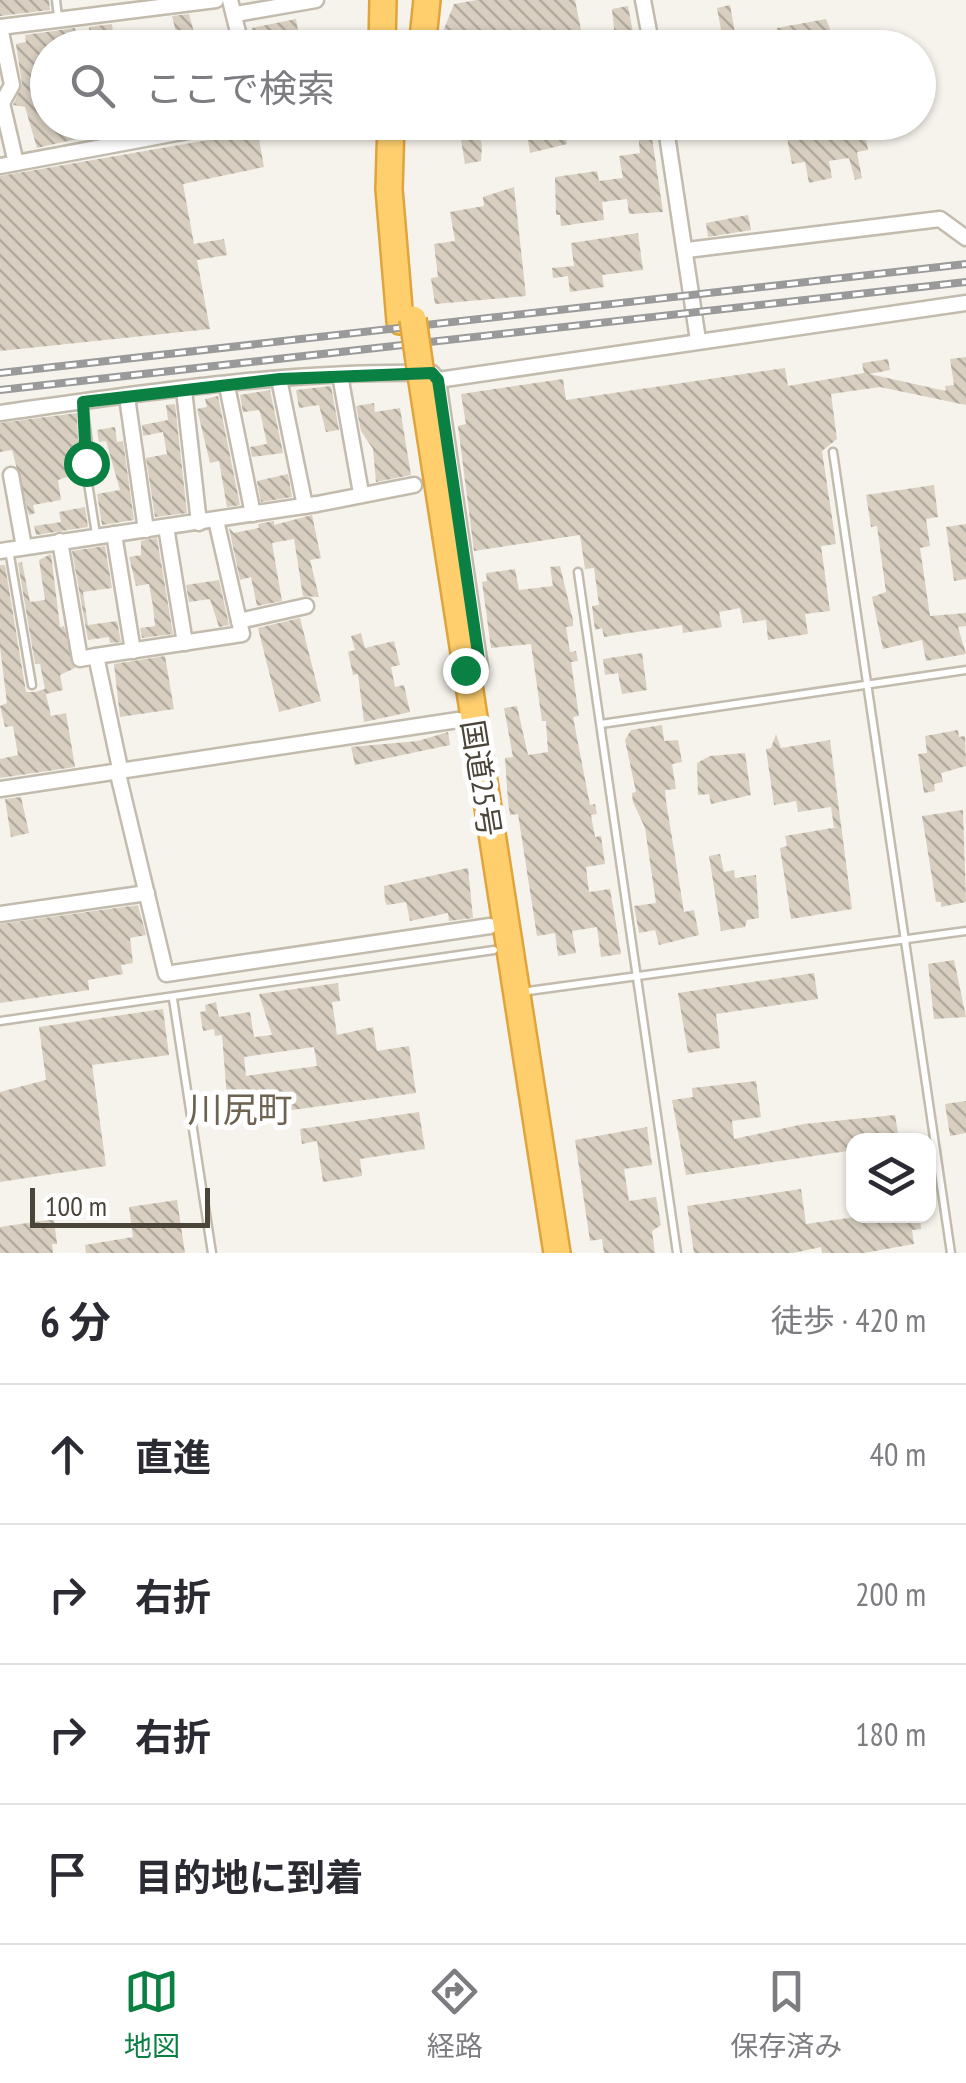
<!DOCTYPE html>
<html lang="ja">
<meta charset="utf-8">
<style>
:root{--surface:#fff;--page:#f7f7f7;--text:#2b2b33;--muted:#7c7c81;--line:#e1e1e2;--accent:#0b8043}
body{margin:0;font-family:"PT Sans Narrow","Noto Sans JP",sans-serif;background:var(--page);color:var(--text)}
.controls{position:absolute;right:30px;bottom:30px;display:grid;overflow:hidden;border-radius:20px;box-shadow:0 2px 8px #0004}
.controls button{width:90px;height:90px;display:grid;place-items:center;padding:0;border:0;border-bottom:2px solid var(--line);background:var(--surface);color:var(--text);font:50px sans-serif}
.scale{position:absolute;left:30px;bottom:25px;width:180px;box-sizing:border-box;padding-left:10px;border:5px solid #4b4439;border-top:0;font-size:28px;line-height:35px;white-space:nowrap;color:#4b4439;-webkit-text-stroke:8px #fff;paint-order:stroke}
.stop{position:absolute;width:30px;height:30px;margin:-22px;border:8px solid #0b8043;border-radius:50%;background:#fff}
.stop.end{background:#0b8043;border-color:#fff;box-shadow:0 2px 10px #0008}
.list{margin:0;padding:0;list-style:none}
h2{display:flex;justify-content:space-between;align-items:center;height:130px;margin:0;padding:0 40px;font-size:42px}
h2 small{font-size:32px;font-weight:400;color:var(--muted)}
.list li{display:grid;grid-template-columns:65px 1fr auto;gap:30px;align-items:center;box-sizing:border-box;height:140px;padding:0 40px;border-top:2px solid var(--line)}
.list b{display:block;font-size:38px;white-space:nowrap}
.list em{font-size:32px;font-style:normal;color:var(--muted)}
.icon{flex:none;width:55px;height:55px;fill:none;stroke:currentColor;stroke-width:2;stroke-linecap:round;stroke-linejoin:round}
.map{position:relative;flex:none;width:966px;height:1253px;overflow:hidden}
.search{position:absolute;background:var(--surface);box-shadow:0 2px 8px #0004;left:30px;right:30px;top:30px;height:110px;display:flex;align-items:center;gap:25px;box-sizing:border-box;padding:0 35px;border-radius:55px;color:var(--muted);font-size:38px}
.sheet{height:690px;background:var(--surface)}
nav{display:flex;justify-content:space-around;align-items:center;box-sizing:border-box;height:140px;border-top:2px solid var(--line);background:var(--surface);font-size:28px;color:var(--muted)}
nav a{display:grid;justify-items:center;gap:5px}
nav .on{color:var(--accent)}
.map>svg:first-child{display:block}
</style>
<div class="map">
<svg width="966" height="1253" viewBox="0 0 966 1253">
<defs>
<pattern id="building-back-hatch" width="6" height="6" patternUnits="userSpaceOnUse" patternTransform="scale(2.5)"><rect width="6" height="6" fill="#d8cfc1"/><path d="M-1 5l2 2M0 0l6 6M5-1l2 2" fill="none" stroke="#b1aa9e"/></pattern>
</defs>
<rect width="100%" height="100%" fill="#f6f3ec"/>
<g fill="url(#building-back-hatch)" fill-rule="evenodd">
<path d="M 0,0 L 49,0 L 50,10 L 0,16 Z"/>
<path d="M 477,0 L 575,0 L 583,40 L 547,48 L 447,48 L 444,29 L 454,4 Z"/>
<path d="M 730,5 L 737,44 L 724,46 L 717,8 Z"/>
<path d="M 628,6 L 636,48 L 616,48 L 612,9 Z"/>
<path d="M 189,14 L 198,47 L 180,48 L 172,16 Z"/>
<path d="M 296,19 L 301,48 L 256,48 L 252,28 Z"/>
<path d="M 826,19 L 834,39 L 830,40 L 831,48 L 776,48 L 777,28 Z"/>
<path d="M 112,24 L 113,32 L 126,30 L 129,48 L 90,48 L 89,27 Z"/>
<path d="M 75,28 L 78,48 L 48,48 L 48,122 L 131,122 L 131,127 L 37,148 L 25,107 L 13,105 L 22,84 L 16,44 L 26,42 L 25,35 Z"/>
<path d="M 458,122 L 474,122 L 482,145 L 481,161 L 465,164 Z"/>
<path d="M 525,122 L 563,122 L 567,144 L 530,153 Z"/>
<path d="M 654,122 L 655,130 L 651,131 L 663,212 L 629,214 L 627,199 L 602,202 L 604,220 L 561,226 L 560,215 L 556,215 L 555,177 L 597,171 L 599,181 L 623,178 L 619,156 L 640,153 L 638,133 L 623,136 L 621,124 Z"/>
<path d="M 784,122 L 855,122 L 856,128 L 864,128 L 868,150 L 857,152 L 862,178 L 855,180 L 849,158 L 829,161 L 832,178 L 809,183 L 805,162 L 792,164 Z"/>
<path d="M 249,133 L 259,139 L 264,167 L 183,184 L 194,244 L 224,239 L 227,255 L 197,260 L 210,329 L 0,351 L 0,176 Z"/>
<path d="M 514,187 L 526,296 L 435,304 L 431,278 L 438,277 L 434,244 L 455,241 L 450,212 L 484,206 L 483,197 Z"/>
<path d="M 748,215 L 751,230 L 708,237 L 706,223 Z"/>
<path d="M 638,233 L 643,270 L 602,275 L 604,287 L 570,292 L 568,276 L 553,278 L 552,268 L 574,266 L 571,243 Z"/>
<path d="M 966,357 L 966,405 L 880,387 L 831,394 L 837,439 L 822,451 L 836,544 L 821,546 L 830,611 L 805,614 L 808,634 L 768,640 L 766,620 L 743,623 L 740,608 L 719,612 L 722,627 L 683,633 L 682,625 L 604,637 L 602,628 L 595,630 L 592,606 L 599,605 L 594,568 L 585,569 L 580,535 L 474,551 L 458,426 L 466,424 L 461,394 L 563,379 L 566,400 L 785,368 L 788,386 L 864,373 L 862,363 L 888,359 L 890,370 L 869,374 L 946,391 L 945,386 L 954,385 L 950,359 Z"/>
<path d="M 331,386 L 339,430 L 326,432 L 319,405 L 299,408 L 296,390 Z"/>
<path d="M 270,390 L 283,453 L 252,457 L 250,447 L 267,444 L 261,416 L 259,410 L 243,412 L 240,395 Z"/>
<path d="M 218,396 L 240,505 L 227,507 L 219,461 L 210,463 L 197,409 L 207,407 L 205,399 Z"/>
<path d="M 374,403 L 375,412 L 400,408 L 411,475 L 376,482 L 373,449 L 361,431 L 356,406 Z"/>
<path d="M 175,404 L 187,513 L 155,517 L 146,458 L 167,454 L 163,432 L 143,436 L 142,425 L 168,420 L 166,405 Z"/>
<path d="M 77,413 L 79,473 L 58,480 L 61,500 L 33,505 L 35,513 L 29,515 L 12,450 L 0,452 L 0,423 Z"/>
<path d="M 115,427 L 117,442 L 123,441 L 134,520 L 102,525 L 97,494 L 120,490 L 106,441 L 99,442 L 97,430 Z"/>
<path d="M 288,474 L 292,497 L 261,502 L 257,481 Z"/>
<path d="M 934,485 L 938,517 L 926,519 L 930,546 L 920,548 L 930,616 L 966,613 L 966,626 L 958,627 L 966,654 L 926,661 L 922,640 L 883,649 L 872,597 L 886,592 L 877,526 L 871,527 L 866,495 Z"/>
<path d="M 85,507 L 88,527 L 36,535 L 34,526 L 61,522 L 59,512 Z"/>
<path d="M 312,515 L 321,558 L 310,560 L 319,597 L 303,596 L 294,539 L 272,543 L 282,601 L 257,606 L 251,577 L 240,580 L 229,528 L 234,533 L 259,528 L 258,524 L 274,521 L 274,525 Z"/>
<path d="M 966,524 L 966,579 L 954,581 L 946,527 Z"/>
<path d="M 157,538 L 173,634 L 142,638 L 140,628 L 155,626 L 153,606 L 149,584 L 136,586 L 129,557 L 141,555 L 141,541 Z"/>
<path d="M 105,546 L 112,588 L 83,592 L 88,625 L 117,621 L 121,642 L 110,643 L 109,637 L 88,640 L 72,551 Z"/>
<path d="M 51,554 L 60,627 L 64,626 L 75,668 L 60,675 L 63,690 L 46,694 L 51,716 L 66,713 L 75,767 L 0,778 L 0,759 L 18,755 L 13,726 L 5,727 L 0,706 L 7,703 L 0,647 L 0,565 L 5,565 L 26,692 L 34,692 L 45,689 L 40,664 L 35,664 L 18,563 L 22,562 L 30,602 L 45,600 L 39,560 Z"/>
<path d="M 560,566 L 573,620 L 573,626 L 566,627 L 570,652 L 576,651 L 578,661 L 571,662 L 579,716 L 573,717 L 590,805 L 595,804 L 597,814 L 591,815 L 595,837 L 601,836 L 605,864 L 586,867 L 589,892 L 610,889 L 621,954 L 601,957 L 597,927 L 572,931 L 576,953 L 558,956 L 555,933 L 537,936 L 518,814 L 510,815 L 508,801 L 505,758 L 513,757 L 504,708 L 517,706 L 528,755 L 548,752 L 546,721 L 542,721 L 531,644 L 491,648 L 482,582 L 487,581 L 486,573 L 515,569 L 519,590 L 553,586 L 550,567 Z"/>
<path d="M 219,580 L 229,625 L 219,627 L 210,599 L 189,602 L 186,585 Z"/>
<path d="M 300,618 L 321,701 L 279,712 L 258,628 Z"/>
<path d="M 361,633 L 365,648 L 394,641 L 400,665 L 391,667 L 395,687 L 404,685 L 410,712 L 364,722 L 358,674 L 353,675 L 348,652 L 355,650 L 351,636 Z"/>
<path d="M 642,653 L 647,690 L 622,694 L 618,673 L 605,675 L 603,659 Z"/>
<path d="M 165,656 L 174,709 L 120,717 L 114,664 Z"/>
<path d="M 662,725 L 664,741 L 678,740 L 682,762 L 672,764 L 676,789 L 665,790 L 666,801 L 684,912 L 694,910 L 699,935 L 659,945 L 655,930 L 639,933 L 634,906 L 656,903 L 645,828 L 633,802 L 632,793 L 636,792 L 625,740 L 631,730 Z"/>
<path d="M 958,730 L 959,737 L 965,736 L 966,766 L 941,773 L 943,782 L 934,784 L 935,791 L 924,793 L 918,754 L 927,753 L 925,736 Z"/>
<path d="M 448,732 L 450,745 L 355,765 L 351,747 L 418,741 Z"/>
<path d="M 776,734 L 781,748 L 830,740 L 852,909 L 791,919 L 780,848 L 787,846 L 785,836 L 838,827 L 834,827 L 831,807 L 798,812 L 796,801 L 774,805 L 766,749 L 771,748 Z"/>
<path d="M 745,753 L 751,795 L 711,804 L 709,794 L 698,795 L 697,763 L 710,756 Z"/>
<path d="M 21,797 L 29,833 L 11,837 L 5,799 Z"/>
<path d="M 963,810 L 966,902 L 941,907 L 941,902 L 936,902 L 922,816 Z"/>
<path d="M 720,854 L 724,872 L 734,870 L 735,878 L 756,875 L 759,918 L 747,920 L 745,927 L 721,931 L 709,856 Z"/>
<path d="M 468,868 L 473,918 L 449,921 L 448,913 L 410,921 L 406,902 L 387,905 L 385,901 L 384,886 Z"/>
<path d="M 138,905 L 146,935 L 130,938 L 133,963 L 121,965 L 123,974 L 88,980 L 89,990 L 0,1003 L 0,924 Z"/>
<path d="M 954,960 L 966,1017 L 934,1019 L 928,964 Z"/>
<path d="M 814,973 L 818,999 L 716,1014 L 720,1048 L 688,1053 L 678,993 Z"/>
<path d="M 338,983 L 340,1001 L 332,1002 L 337,1035 L 373,1027 L 377,1051 L 409,1046 L 416,1093 L 242,1117 L 243,1122 L 229,1124 L 222,1035 L 215,1036 L 214,1029 L 203,1031 L 200,1012 L 206,1011 L 205,1005 L 216,1002 L 219,1017 L 250,1012 L 254,1037 L 272,1035 L 259,994 ZM 314,1047 L 317,1066 L 246,1076 L 244,1057 Z"/>
<path d="M 163,1009 L 169,1055 L 92,1065 L 106,1166 L 0,1182 L 0,1092 L 46,1080 L 39,1027 Z"/>
<path d="M 756,1081 L 761,1117 L 732,1121 L 734,1139 L 804,1124 L 895,1115 L 899,1140 L 854,1140 L 854,1150 L 686,1175 L 672,1100 L 693,1097 L 692,1088 Z"/>
<path d="M 966,1101 L 966,1133 L 950,1136 L 945,1104 Z"/>
<path d="M 419,1112 L 425,1149 L 360,1159 L 362,1176 L 323,1182 L 317,1141 L 302,1144 L 300,1129 Z"/>
<path d="M 647,1127 L 652,1165 L 624,1169 L 629,1201 L 656,1197 L 661,1225 L 652,1231 L 655,1253 L 604,1253 L 602,1239 L 590,1241 L 575,1140 Z"/>
<path d="M 801,1189 L 806,1224 L 863,1216 L 864,1220 L 920,1216 L 921,1229 L 912,1230 L 914,1244 L 864,1253 L 822,1253 L 821,1247 L 793,1253 L 694,1253 L 687,1206 Z"/>
<path d="M 177,1200 L 185,1253 L 86,1253 L 85,1245 L 133,1237 L 129,1207 Z"/>
<path d="M 54,1219 L 57,1244 L 52,1244 L 53,1253 L 0,1253 L 0,1227 Z"/>
</g>
<g fill="none" stroke-linecap="round" stroke-linejoin="round">
<defs>
<g id="lane">
<path d="M 56,0 L 58,17"/>
<path d="M 83,403 L 88,444 L 82,445 L 96,534"/>
<path d="M 833,452 L 951,1253"/>
<path d="M 9,550 L 32,685"/>
<path d="M 578,572 L 677,1253"/>
<path d="M 601,724 L 966,670"/>
<path d="M 521,992 L 966,931"/>
<path d="M 173,999 L 212,1253"/>
<path d="M 0,1021 L 494,950"/>
</g>
<g id="street">
<path d="M 230,0 L 242,48"/>
<path d="M 643,0 L 652,48"/>
<path d="M 236,14 L 316,0"/>
<path d="M 0,27 L 216,0"/>
<path d="M 0,27 L 12,85 L 2,103 L 16,163"/>
<path d="M 665,122 L 698,340"/>
<path d="M 0,166 L 236,122"/>
<path d="M 687,250 L 940,219 L 966,238"/>
<path d="M 340,375 L 361,493"/>
<path d="M 279,379 L 305,506"/>
<path d="M 438,380 L 480,667 L 465,670"/>
<path d="M 227,386 L 253,514"/>
<path d="M 184,390 L 199,523"/>
<path d="M 127,397 L 146,530"/>
<path d="M 0,413 C 142,393 288,370 432,373 L 438,380 L 966,303"/>
<path d="M 11,475 L 24,547"/>
<path d="M 216,520 L 239,621"/>
<path d="M 166,527 L 185,643"/>
<path d="M 114,534 L 133,651"/>
<path d="M 60,541 L 80,659 L 96,656 L 121,773"/>
<path d="M 0,551 L 317,504 L 414,485"/>
<path d="M 96,656 L 242,634 L 239,621 L 306,606"/>
<path d="M 118,774 L 166,974 L 490,926"/>
<path d="M 0,789 L 458,720"/>
<path d="M 0,914 L 147,893"/>
</g>
<g id="highway">
<path d="M 382,48 L 383,0"/>
<path d="M 422,48 L 427,0"/>
<path d="M 391,122 L 389,189 L 400,321"/>
<path d="M 421,375 L 557,1253"/>
</g>
</defs>
<use href="#lane" stroke="#c2bbae" stroke-width="11"/>
<use href="#street" stroke="#c2bbae" stroke-width="19"/>
<use href="#highway" stroke="#e0a43c" stroke-width="30"/>
<use href="#lane" stroke="#fff" stroke-width="6"/>
<use href="#street" stroke="#fff" stroke-width="14"/>
<use href="#highway" stroke="#ffcf6e" stroke-width="25"/>
<defs>
<g id="rail">
<path d="M 0,373 L 966,264"/>
<path d="M 0,390 L 966,282"/>
</g>
</defs>
<use href="#rail" stroke="#9a9a9a" stroke-width="8"/>
<use href="#rail" stroke="#fff" stroke-width="4" stroke-dasharray="11" stroke-linecap="butt"/>
<defs>
<path id="highway-bridge" d="M 413,319 L 421,375"/>
</defs>
<use href="#highway-bridge" stroke="#e0a43c" stroke-width="30" stroke-linecap="butt"/>
<use href="#highway-bridge" stroke="#ffcf6e" stroke-width="25"/>
</g>
<g fill="none" stroke-linecap="round" stroke-linejoin="round">
<path stroke="#0b8043" stroke-width="12" d="M 86,463 L 83,402 L 280,379 L 432,373 L 438,380 L 480,667 L 465,670"/>
</g>
<g text-anchor="middle" dominant-baseline="central" stroke-width="10" stroke-linejoin="round" paint-order="stroke">
<g font-size="30" fill="#4b4439" stroke="#fff">
<text transform="translate(482 778) rotate(81)">国道25号</text>
</g>
<g font-size="35" fill="#6e6250" stroke="#fff">
<text x="240" y="1109">川尻町</text>
</g>
</g>
</svg>
<div class="controls">
<button><svg class="icon" aria-label="layers" viewBox="0 0 24 24"><path d="M12 4l9 5-9 5-9-5zM3 14l9 5 9-5"/></svg></button>
</div>
<div class="scale">100 m</div>
<div class="stop" style="left:86px;top:463px"></div>
<div class="stop end" style="left:465px;top:670px"></div>
<div class="search"><svg class="icon" aria-label="search" viewBox="0 0 24 24"><circle cx="10" cy="10" r="6"/><path d="M15 15l6 6"/></svg>ここで検索</div>
</div>
<section class="sheet">
<h2>6 分<small>徒歩 · 420 m</small></h2>
<ul class="list">
<li><svg class="icon" aria-label="ahead" viewBox="0 0 24 24"><path d="M12 20V5M6 11l6-6 6 6"/></svg><div><b>直進</b></div><em>40 m</em></li>
<li><svg class="icon" aria-label="right" viewBox="0 0 24 24"><path d="M7 20v-9h11M14 6l5 5-5 5"/></svg><div><b>右折</b></div><em>200 m</em></li>
<li><svg class="icon" aria-label="right" viewBox="0 0 24 24"><path d="M7 20v-9h11M14 6l5 5-5 5"/></svg><div><b>右折</b></div><em>180 m</em></li>
<li><svg class="icon" aria-label="arrive" viewBox="0 0 24 24"><path d="M6 21V4h12l-3 4 3 4H6"/></svg><div><b>目的地に到着</b></div></li>
</ul>
</section>
<nav>
<a class="on"><svg class="icon" aria-label="map" viewBox="0 0 24 24"><path d="M3 6l6-2 6 2 6-2v14l-6 2-6-2-6 2zM9 4v14M15 6v14"/></svg>地図</a>
<a><svg class="icon" aria-label="directions" viewBox="0 0 24 24"><path d="M12 3l9 9-9 9-9-9zM9 14v-3h6M13 9l2 2-2 2"/></svg>経路</a>
<a><svg class="icon" aria-label="saved" viewBox="0 0 24 24"><path d="M7 4h10v16l-5-4-5 4z"/></svg>保存済み</a>
</nav>
